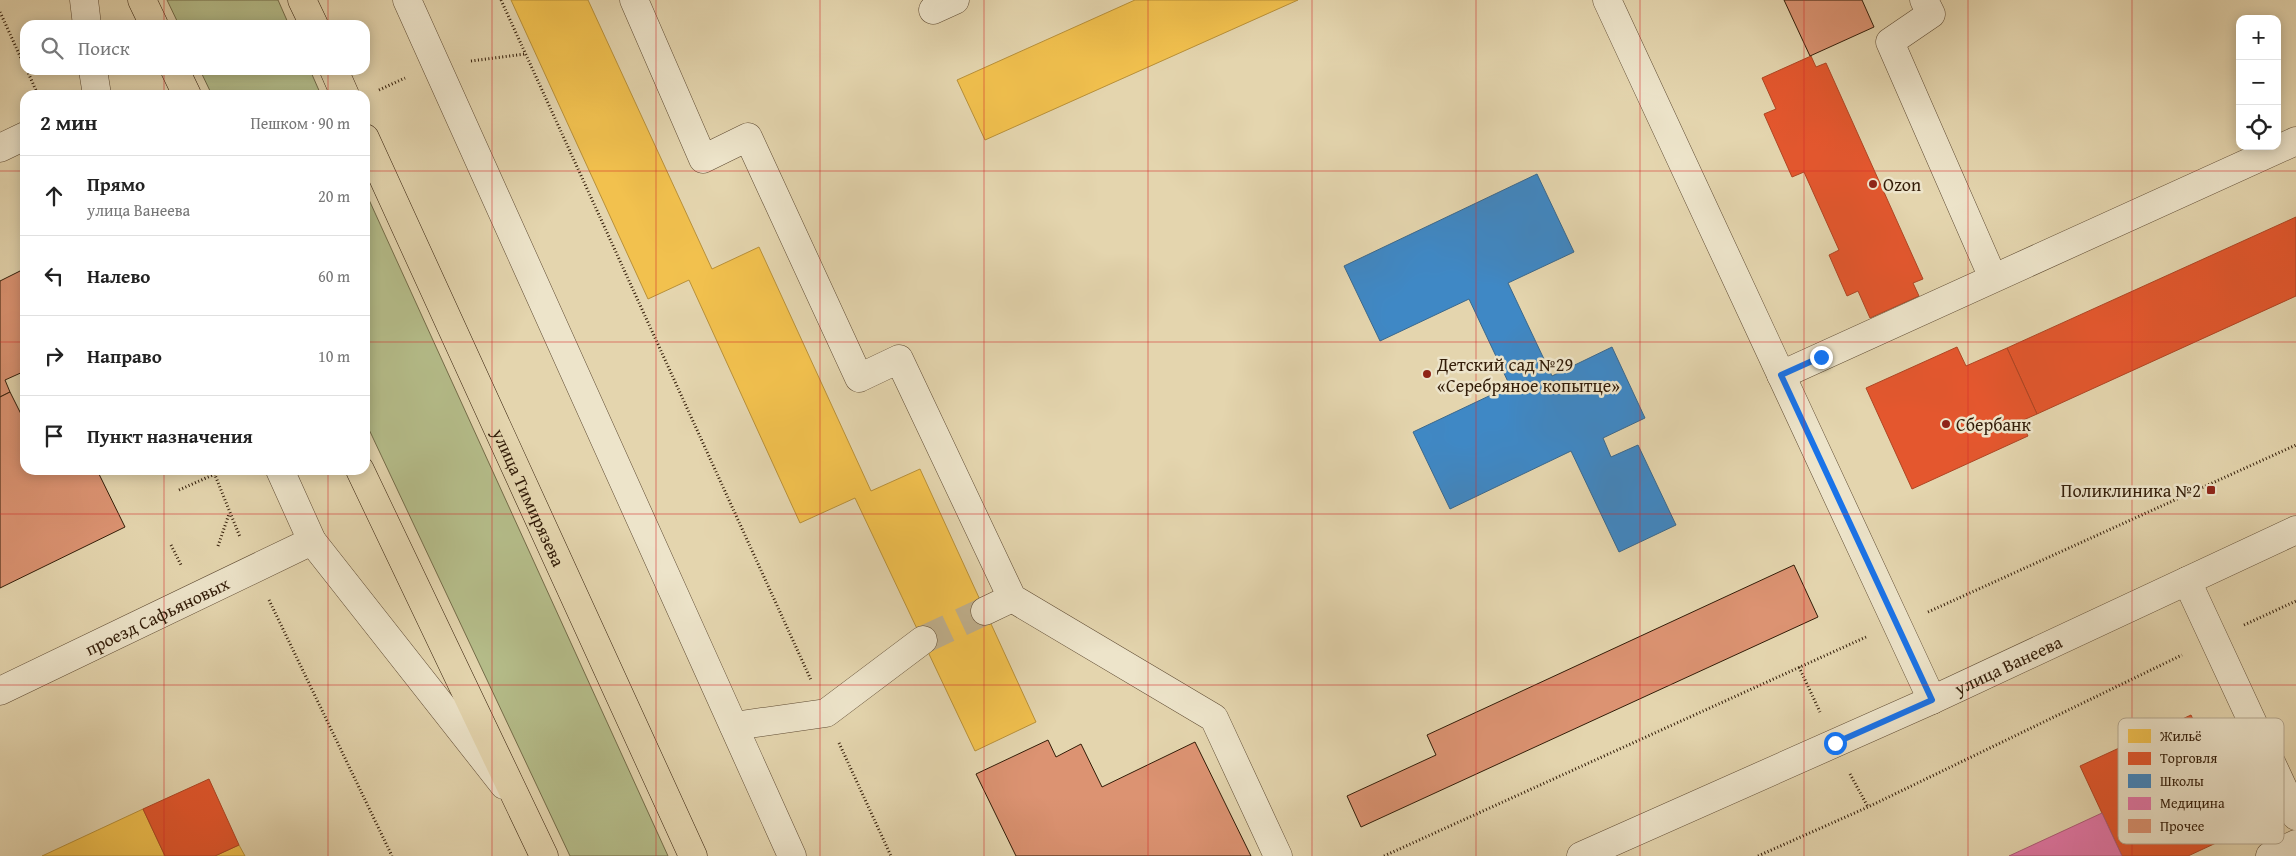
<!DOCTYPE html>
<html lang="ru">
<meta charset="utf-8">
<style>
:root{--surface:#fff;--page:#f2f2f2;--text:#222;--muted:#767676;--line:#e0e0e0}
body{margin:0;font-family:"Gentium Book Plus",serif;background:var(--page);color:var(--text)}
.controls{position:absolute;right:15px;top:15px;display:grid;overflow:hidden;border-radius:10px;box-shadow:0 2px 12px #0003}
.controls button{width:45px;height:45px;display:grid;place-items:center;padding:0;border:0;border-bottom:1px solid var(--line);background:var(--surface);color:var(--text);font:25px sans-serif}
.stop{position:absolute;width:15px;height:15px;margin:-11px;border:4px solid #1a73e8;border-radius:50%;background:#fff}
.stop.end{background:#1a73e8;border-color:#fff;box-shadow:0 1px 5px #0008}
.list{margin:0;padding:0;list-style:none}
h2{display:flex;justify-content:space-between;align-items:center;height:65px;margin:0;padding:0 20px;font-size:21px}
h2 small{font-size:16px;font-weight:400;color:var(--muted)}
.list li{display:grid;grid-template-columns:32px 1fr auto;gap:15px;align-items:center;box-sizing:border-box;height:80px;padding:0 20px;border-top:1px solid var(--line)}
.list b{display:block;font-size:19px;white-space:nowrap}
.list p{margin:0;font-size:16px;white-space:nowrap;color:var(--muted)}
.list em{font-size:16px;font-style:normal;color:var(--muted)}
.icon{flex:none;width:28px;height:28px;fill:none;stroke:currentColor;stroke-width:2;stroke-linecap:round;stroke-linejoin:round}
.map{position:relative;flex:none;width:2296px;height:856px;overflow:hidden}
.search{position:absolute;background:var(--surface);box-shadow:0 2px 12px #0003;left:20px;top:20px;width:350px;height:55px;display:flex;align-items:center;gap:12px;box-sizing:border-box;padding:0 18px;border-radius:15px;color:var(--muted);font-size:19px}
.panel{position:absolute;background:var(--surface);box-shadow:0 2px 12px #0003;left:20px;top:90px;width:350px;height:385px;border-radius:15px}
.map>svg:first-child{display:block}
</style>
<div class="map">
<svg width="2296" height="856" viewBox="0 0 2296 856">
<rect width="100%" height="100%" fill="#e4d5ae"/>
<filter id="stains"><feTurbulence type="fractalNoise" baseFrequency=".004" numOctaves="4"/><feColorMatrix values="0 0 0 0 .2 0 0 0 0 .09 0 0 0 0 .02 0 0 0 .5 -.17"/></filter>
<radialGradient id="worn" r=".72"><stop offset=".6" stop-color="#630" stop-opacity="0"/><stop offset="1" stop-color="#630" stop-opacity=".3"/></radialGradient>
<g fill="#b5bd8a" stroke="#746c49">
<path d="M 167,0 L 278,0 L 289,25 L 179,25 Z"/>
<path d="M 200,70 L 310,70 L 321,95 L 212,95 Z"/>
<path d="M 365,191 L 668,856 L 570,856 L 365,421 Z"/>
</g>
<g fill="#f2c14e" stroke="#b89039">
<path d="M 511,0 L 588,0 L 712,269 L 759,247 L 871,491 L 920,469 L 1036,722 L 975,751 L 855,498 L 800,523 L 689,280 L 648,299 Z"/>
<path d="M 1135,0 L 1298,0 L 985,140 L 957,80 Z"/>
<path d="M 143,809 L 165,856 L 42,856 Z"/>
<path d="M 239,845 L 245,856 L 215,856 Z"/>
</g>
<g fill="#e4572e" stroke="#af4523">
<path d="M 1811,56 L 1816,67 L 1826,63 L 1923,279 L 1913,283 L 1919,296 L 1870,318 L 1858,291 L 1847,296 L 1829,255 L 1839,250 L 1804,172 L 1792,177 L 1764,114 L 1776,109 L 1762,78 Z"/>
<path d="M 2296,217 L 2296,296 L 2037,414 L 2007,348 Z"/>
<path d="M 1957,347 L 1966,366 L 2007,348 L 2037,414 L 2021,421 L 2028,436 L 1912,489 L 1866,388 Z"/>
<path d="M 2191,715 L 2244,830 L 2188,856 L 2122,856 L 2080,766 Z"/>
<path d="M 209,779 L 239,845 L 215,856 L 165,856 L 143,809 Z"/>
</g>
<path fill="#3f88c5" stroke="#3b688c" d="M 1537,174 L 1574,252 L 1508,283 L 1552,376 L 1612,347 L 1645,418 L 1603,438 L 1611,457 L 1638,445 L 1676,525 L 1619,552 L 1571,451 L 1450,509 L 1413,432 L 1510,386 L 1469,299 L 1380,341 L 1344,266 Z"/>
<path fill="#e377a8" stroke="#ae5c78" d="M 2102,813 L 2122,856 L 2009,856 Z"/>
<g fill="#dc9372" stroke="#321c08">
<path d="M 1784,0 L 1862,0 L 1874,27 L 1810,56 Z"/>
<path d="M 22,270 L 25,276 L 25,371 L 5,380 L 10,392 L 0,397 L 0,281 Z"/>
<path d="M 10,392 L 25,422 L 25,470 L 97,470 L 125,527 L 0,588 L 0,397 Z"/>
<path d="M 1794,565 L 1818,617 L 1361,827 L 1347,796 L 1436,755 L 1427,735 Z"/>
<path d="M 1048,740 L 1056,757 L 1081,744 L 1102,787 L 1195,742 L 1251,856 L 1016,856 L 976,774 Z"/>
</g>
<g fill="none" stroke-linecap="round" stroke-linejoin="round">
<path stroke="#c0b08d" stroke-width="28" stroke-dasharray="28 14" stroke-linecap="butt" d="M 923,640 L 985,611"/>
<defs>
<g id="minor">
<path d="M 84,0 L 87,25"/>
<path d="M 407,0 L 792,856"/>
<path d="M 634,0 L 703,159 L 748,137 L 859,378 L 899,359 L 1012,598 L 1214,718 L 1278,856"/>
<path d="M 1607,0 L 1932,700"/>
<path d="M 1924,0 L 1931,14 L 1890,42 L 1993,278"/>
<path d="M 933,10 L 955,0"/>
<path d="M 93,70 L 97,95"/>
<path d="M 0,148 L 25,136"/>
<path d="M 1781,375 L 2296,141"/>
<path d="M 280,470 L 312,541 L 504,785"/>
<path d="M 2187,581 L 2296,816"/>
<path d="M 985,611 L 1012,598"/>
<path id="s1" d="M 0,691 L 312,541"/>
<path d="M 734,726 L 826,713 L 923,640"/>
<path id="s2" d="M 1581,856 L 1932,700 L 2296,530"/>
<path d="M 2270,856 L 2296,844"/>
</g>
<g id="major">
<path d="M 142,0 L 154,25"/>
<path d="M 302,0 L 314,25"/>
<path d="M 175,70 L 187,95"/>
<path d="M 334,70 L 345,95"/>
<path id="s3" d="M 365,138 L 693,856"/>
<path d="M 360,470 L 544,856"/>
</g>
</defs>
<use href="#minor" stroke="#5e4a32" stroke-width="29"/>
<use href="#major" stroke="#321c08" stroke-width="29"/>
<g stroke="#321c08" stroke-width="3" stroke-dasharray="1 2.5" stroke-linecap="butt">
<path d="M 501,0 L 811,680"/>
<path d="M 0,12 L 25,67"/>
<path d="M 471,61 L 525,54"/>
<path d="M 27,70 L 38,95"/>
<path d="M 379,90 L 405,78"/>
<path d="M 213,470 L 240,537"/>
<path d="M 179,490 L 215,474"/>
<path d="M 171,545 L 181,565"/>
<path d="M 218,546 L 229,514"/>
<path d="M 269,600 L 392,856"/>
<path d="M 1928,612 L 2296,445"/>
<path d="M 2244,625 L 2296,601"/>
<path d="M 1799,667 L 1820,712"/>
<path d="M 839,743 L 891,856"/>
<path d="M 1850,774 L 1868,807"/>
<path d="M 1384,856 L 1866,637"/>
<path d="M 1758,856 L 1868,807 L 2182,655"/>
</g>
<use href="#minor" stroke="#ede4ca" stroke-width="28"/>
<use href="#major" stroke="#e4d5ae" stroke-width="28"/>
</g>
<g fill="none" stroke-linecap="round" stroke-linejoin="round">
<path stroke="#1a73e8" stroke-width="6" d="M 1821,357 L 1781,375 L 1932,700 L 1835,743"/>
</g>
<path fill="none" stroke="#d62828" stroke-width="1" stroke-opacity="0.55" d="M 164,0 L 164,25M 328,0 L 328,25M 492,0 L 492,856M 656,0 L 656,856M 820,0 L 820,856M 984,0 L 984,856M 1148,0 L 1148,856M 1312,0 L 1312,856M 1476,0 L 1476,856M 1640,0 L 1640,856M 1804,0 L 1804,856M 1968,0 L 1968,856M 2132,0 L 2132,856M 164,70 L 164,95M 328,70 L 328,95M 0,171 L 25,171M 365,171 L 2296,171M 0,342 L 25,342M 365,342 L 2296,342M 164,470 L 164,856M 328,470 L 328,856M 0,514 L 2296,514M 0,685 L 2296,685"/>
<g fill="#8f2418" stroke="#ede4ca" stroke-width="2">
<circle cx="1873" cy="184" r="5"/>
<circle cx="1427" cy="374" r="5"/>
<circle cx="1946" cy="424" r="5"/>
<rect x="2206" y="485" width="10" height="10" rx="2.5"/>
</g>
<g text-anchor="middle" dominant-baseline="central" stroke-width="5" stroke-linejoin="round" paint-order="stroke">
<g font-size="18" fill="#321c08" stroke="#ede4ca" text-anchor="start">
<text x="1883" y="184">Ozon</text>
<text x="1437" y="364">Детский сад №29<tspan x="1437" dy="21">«Серебряное копытце»</tspan></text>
<text x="1956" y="424">Сбербанк</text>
<text x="2201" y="490" text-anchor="end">Поликлиника №2</text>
</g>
<g font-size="18" fill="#321c08" stroke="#ede4ca">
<text stroke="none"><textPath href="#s3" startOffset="395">улица Тимирязева</textPath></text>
<text stroke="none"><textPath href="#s1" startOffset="174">проезд Сафьяновых</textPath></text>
<text stroke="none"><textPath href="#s2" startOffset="468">улица Ванеева</textPath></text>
</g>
</g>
<rect x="2118" y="718" width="166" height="126" rx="8" fill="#ede4ca" stroke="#b5a890" stroke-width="1"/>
<rect x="2128" y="729" width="23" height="14" fill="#f2c14e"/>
<rect x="2128" y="752" width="23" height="13" fill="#e4572e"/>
<rect x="2128" y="774" width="23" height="14" fill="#3f88c5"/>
<rect x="2128" y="797" width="23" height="13" fill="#e377a8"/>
<rect x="2128" y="819" width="23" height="14" fill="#dc9372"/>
<g font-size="14" fill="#321c08">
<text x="2160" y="741">Жильё</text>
<text x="2160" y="763">Торговля</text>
<text x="2160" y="786">Школы</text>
<text x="2160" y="808">Медицина</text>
<text x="2160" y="831">Прочее</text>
</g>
<rect width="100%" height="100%" filter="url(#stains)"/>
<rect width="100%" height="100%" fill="url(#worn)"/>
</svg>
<div class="controls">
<button>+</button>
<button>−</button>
<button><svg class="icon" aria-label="locate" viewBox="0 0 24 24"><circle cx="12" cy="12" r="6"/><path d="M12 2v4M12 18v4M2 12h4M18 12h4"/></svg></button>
</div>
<div class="stop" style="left:1835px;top:743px"></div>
<div class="stop end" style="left:1821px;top:357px"></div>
<div class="search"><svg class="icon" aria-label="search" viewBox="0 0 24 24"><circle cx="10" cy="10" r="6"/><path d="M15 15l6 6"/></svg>Поиск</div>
<section class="panel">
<h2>2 мин<small>Пешком · 90 m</small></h2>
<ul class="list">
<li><svg class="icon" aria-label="ahead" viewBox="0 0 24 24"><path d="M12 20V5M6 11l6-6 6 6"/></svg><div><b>Прямо</b><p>улица Ванеева</p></div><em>20 m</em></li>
<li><svg class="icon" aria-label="left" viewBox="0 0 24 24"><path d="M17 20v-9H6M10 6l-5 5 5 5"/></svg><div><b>Налево</b></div><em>60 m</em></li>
<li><svg class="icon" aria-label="right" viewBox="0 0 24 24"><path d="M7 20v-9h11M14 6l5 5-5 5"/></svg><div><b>Направо</b></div><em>10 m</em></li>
<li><svg class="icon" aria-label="arrive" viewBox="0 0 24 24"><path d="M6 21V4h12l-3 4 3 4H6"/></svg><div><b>Пункт назначения</b></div></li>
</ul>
</section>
</div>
